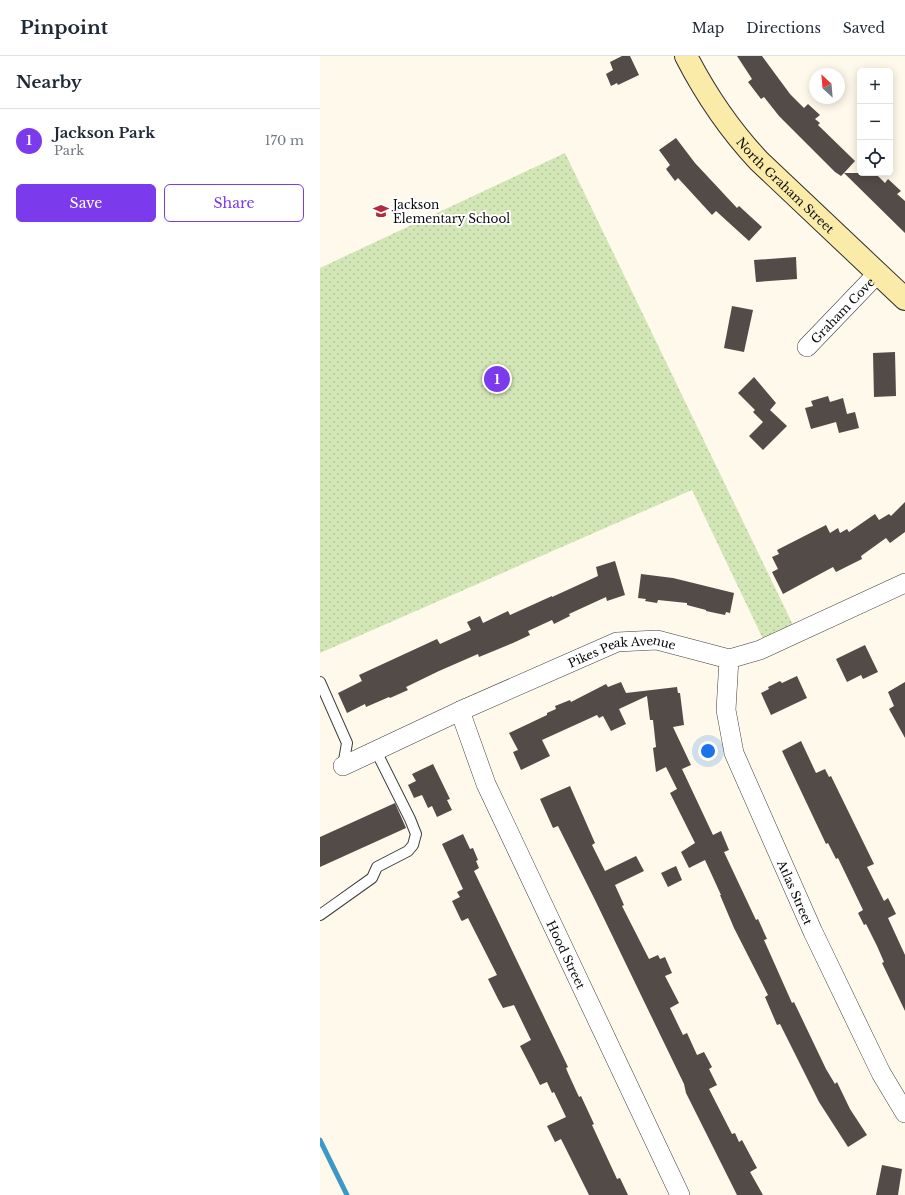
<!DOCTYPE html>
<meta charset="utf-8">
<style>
:root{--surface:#fff;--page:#f2f2f3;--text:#1f2937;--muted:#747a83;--line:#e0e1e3;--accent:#7c3aed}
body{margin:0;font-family:"Libre Baskerville",serif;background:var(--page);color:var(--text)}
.controls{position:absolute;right:12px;top:12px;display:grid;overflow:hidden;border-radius:6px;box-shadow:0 2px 10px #0003}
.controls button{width:36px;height:36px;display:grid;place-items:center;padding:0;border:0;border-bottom:1px solid var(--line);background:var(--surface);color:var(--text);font:20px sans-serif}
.compass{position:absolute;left:489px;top:12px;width:36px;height:36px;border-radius:50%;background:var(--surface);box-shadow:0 2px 10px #0003;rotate:334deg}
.you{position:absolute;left:388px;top:695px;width:14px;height:14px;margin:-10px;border:3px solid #fff;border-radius:50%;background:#1a73e8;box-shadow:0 0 0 6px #1a73e833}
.badge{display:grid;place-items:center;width:26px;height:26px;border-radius:50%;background:var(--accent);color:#fff;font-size:13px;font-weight:700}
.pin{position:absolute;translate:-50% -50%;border:2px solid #fff;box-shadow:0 1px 4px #0006}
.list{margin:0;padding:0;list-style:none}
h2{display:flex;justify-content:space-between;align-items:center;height:52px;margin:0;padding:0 16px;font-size:17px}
h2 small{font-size:13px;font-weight:400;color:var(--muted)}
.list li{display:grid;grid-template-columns:26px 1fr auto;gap:12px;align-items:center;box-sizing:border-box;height:64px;padding:0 16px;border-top:1px solid var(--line)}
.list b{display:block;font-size:15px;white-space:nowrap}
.list p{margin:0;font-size:13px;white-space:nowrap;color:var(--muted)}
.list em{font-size:13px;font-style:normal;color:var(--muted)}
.actions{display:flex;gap:8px;padding:12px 16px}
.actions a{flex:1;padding:9px 0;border:1px solid var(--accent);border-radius:6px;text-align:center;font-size:14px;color:var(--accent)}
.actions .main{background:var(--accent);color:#fff}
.icon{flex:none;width:22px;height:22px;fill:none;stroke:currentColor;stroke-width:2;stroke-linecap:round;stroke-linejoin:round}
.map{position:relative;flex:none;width:585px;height:1139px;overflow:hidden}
header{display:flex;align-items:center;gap:24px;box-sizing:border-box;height:56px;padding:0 20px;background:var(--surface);border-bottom:1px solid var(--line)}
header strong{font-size:19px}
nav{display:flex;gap:22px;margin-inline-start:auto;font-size:14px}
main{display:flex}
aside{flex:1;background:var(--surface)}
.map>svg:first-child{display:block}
</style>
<header>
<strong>Pinpoint</strong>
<nav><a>Map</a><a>Directions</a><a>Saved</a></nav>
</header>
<main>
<aside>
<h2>Nearby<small></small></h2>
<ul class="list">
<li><span class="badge">1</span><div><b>Jackson Park</b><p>Park</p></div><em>170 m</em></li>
</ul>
<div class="actions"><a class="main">Save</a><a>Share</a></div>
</aside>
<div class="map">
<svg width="585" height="1139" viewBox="0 0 585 1139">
<defs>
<pattern id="grass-dots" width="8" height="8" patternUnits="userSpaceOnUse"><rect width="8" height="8" fill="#d2e6b6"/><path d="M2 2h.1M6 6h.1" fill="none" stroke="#b3c49b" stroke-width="1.8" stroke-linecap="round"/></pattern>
</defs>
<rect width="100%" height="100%" fill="#fef9ea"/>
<path fill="url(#grass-dots)" d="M 245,97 L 474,571 L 444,585 L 372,434 L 0,597 L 0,212 Z"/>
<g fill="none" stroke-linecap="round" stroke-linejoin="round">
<path stroke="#3c99c6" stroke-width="5" d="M 0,1084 L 27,1139"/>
</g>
<g fill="#534b48">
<path d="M 302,0 L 310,0 L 319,19 L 298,29 L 297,27 L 291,30 L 286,18 L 293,14 L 290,6 Z"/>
<path d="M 417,0 L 442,0 L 470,38 L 484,52 L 488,48 L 500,59 L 495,63 L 500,67 L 498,69 L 535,105 L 524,117 L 555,117 L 565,127 L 568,123 L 581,135 L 577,138 L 585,145 L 585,177 L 524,117 L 521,120 L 515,116 L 459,60 L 444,41 L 441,43 L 428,26 L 432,23 Z"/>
<path d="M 356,82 L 375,107 L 417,152 L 419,150 L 442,171 L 429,185 L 396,155 L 392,159 L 358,122 L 355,125 L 346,113 L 350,109 L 339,94 Z"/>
<path d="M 476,201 L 477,223 L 436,226 L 434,204 Z"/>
<path d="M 412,250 L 433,254 L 424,296 L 404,292 Z"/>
<path d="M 575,296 L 576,340 L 554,341 L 553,297 Z"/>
<path d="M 434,321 L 456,347 L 450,354 L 467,370 L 443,394 L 429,380 L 443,366 L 433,356 L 435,354 L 418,337 Z"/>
<path d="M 508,340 L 510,346 L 523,342 L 527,358 L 535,356 L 539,372 L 519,377 L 516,366 L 491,373 L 485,352 L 493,350 L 491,345 Z"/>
<path d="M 585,446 L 585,476 L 570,487 L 566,482 L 541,500 L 542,503 L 516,516 L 513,511 L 463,538 L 452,516 L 458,513 L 452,501 L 459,498 L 457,494 L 506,469 L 510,477 L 518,472 L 520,477 L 527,473 L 529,476 L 555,458 L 559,464 L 569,458 L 571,460 Z"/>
<path d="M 295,505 L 305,539 L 287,545 L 286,541 L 249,558 L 250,560 L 234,568 L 232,564 L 208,575 L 210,579 L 193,587 L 159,601 L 158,598 L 119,615 L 86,631 L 88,634 L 70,642 L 69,641 L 46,651 L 45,648 L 27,657 L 18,637 L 42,625 L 39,619 L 117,583 L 120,588 L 151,574 L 147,566 L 160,560 L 163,567 L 188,555 L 190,559 L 232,540 L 232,541 L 278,520 L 276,511 Z"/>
<path d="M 321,518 L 353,522 L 414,537 L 410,557 L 406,556 L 405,559 L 386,555 L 386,554 L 367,549 L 367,547 L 338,544 L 337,547 L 325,545 L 326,543 L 318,542 Z"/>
<path d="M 545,589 L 558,616 L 543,623 L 541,619 L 527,626 L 516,603 Z"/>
<path d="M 477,620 L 487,642 L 451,659 L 441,637 L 449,633 L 448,631 L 460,625 L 462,627 Z"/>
<path d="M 301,626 L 306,637 L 357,631 L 358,637 L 360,637 L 364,669 L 353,671 L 371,709 L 362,713 L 393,779 L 401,775 L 409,794 L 404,796 L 436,864 L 438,863 L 447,883 L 444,884 L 472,947 L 474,946 L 506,1013 L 515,1028 L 517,1026 L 530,1053 L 547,1079 L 528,1091 L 499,1046 L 460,968 L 457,969 L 445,941 L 448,939 L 414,872 L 400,839 L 401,839 L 385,804 L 369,812 L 361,796 L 375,787 L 350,737 L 357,733 L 346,711 L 336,716 L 333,692 L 336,691 L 333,664 L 330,664 L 327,640 L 299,653 L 306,668 L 291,675 L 283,660 L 279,662 L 277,659 L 222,684 L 230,700 L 201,714 L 193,696 L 198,694 L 189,677 L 227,659 L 227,657 L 236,653 L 235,650 L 250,644 L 251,646 L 286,628 L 288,631 Z"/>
<path d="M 585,626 L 585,682 L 569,653 L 574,650 L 568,636 Z"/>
<path d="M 481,685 L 496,717 L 505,713 L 509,721 L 511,720 L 554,808 L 547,811 L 564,845 L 568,842 L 576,858 L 568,862 L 585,899 L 585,955 L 562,907 L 564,906 L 557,890 L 546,868 L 544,869 L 538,857 L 543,854 L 518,802 L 516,803 L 508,787 L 506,788 L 462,695 Z"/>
<path d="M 113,708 L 130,743 L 127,744 L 132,754 L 117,761 L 112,750 L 108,752 L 102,739 L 94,742 L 88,729 L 96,725 L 92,718 Z"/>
<path d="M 250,730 L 275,787 L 272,789 L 285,815 L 316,800 L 324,815 L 295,829 L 304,849 L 302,850 L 329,903 L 338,899 L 340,903 L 345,901 L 352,917 L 345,920 L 359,947 L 350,952 L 363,979 L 367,977 L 377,999 L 384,996 L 392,1011 L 389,1013 L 397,1029 L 389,1033 L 412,1078 L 415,1077 L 419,1086 L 422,1084 L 437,1112 L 430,1116 L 443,1139 L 417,1139 L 366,1037 L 364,1028 L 275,844 L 238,770 L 233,772 L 220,743 Z"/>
<path d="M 75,747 L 86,772 L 0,811 L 0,781 Z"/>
<path d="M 143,778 L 150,793 L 153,792 L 158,804 L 156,805 L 159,812 L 154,815 L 248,1011 L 246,1012 L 248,1017 L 259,1041 L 261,1040 L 274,1068 L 272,1069 L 297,1123 L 300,1122 L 308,1139 L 269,1139 L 241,1083 L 235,1086 L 227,1070 L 246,1061 L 234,1036 L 232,1037 L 227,1026 L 220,1029 L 214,1017 L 200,990 L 211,984 L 194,949 L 183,952 L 178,943 L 168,923 L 177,919 L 148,862 L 142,865 L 141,864 L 132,845 L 140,841 L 137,836 L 143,833 L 122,788 Z"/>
<path d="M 356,810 L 362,824 L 348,831 L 341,817 Z"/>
<path d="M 562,1109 L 582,1113 L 578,1139 L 556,1139 Z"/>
</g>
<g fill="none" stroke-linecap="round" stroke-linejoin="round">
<defs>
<g id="service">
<path d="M 0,626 L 27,687 L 23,710"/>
<path d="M 0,859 L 52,822 L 57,811 L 88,795 L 93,789 L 96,778 L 90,763 L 56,695"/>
</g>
<g id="minor">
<path id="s1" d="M 487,291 L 558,217"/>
<path id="s2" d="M 409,603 L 406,654 L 414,697 L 493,876 L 561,1017 L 585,1057"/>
<path id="s3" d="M 140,655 L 166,728 L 360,1139"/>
<path id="s4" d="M 23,710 L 140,655 L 297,586 L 337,584 L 409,603 L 440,594 L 585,527"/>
</g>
<g id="secondary">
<path id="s5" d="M 366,0 C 386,39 409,73 439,105 L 585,243"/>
</g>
</defs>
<use href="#service" stroke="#3e3e3e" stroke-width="12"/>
<use href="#minor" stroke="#3e3e3e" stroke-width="20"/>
<use href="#secondary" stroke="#2d2d2d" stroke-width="24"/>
<use href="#service" stroke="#fff" stroke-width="10"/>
<use href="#minor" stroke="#fff" stroke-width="19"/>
<use href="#secondary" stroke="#fbeba8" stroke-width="22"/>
</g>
<defs>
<symbol id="school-bare" viewBox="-9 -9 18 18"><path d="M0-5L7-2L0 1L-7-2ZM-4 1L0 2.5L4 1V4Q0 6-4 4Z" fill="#b32b3c" stroke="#fff" stroke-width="2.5" paint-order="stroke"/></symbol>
</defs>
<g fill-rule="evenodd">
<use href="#school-bare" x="50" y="144" width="22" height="22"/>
</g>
<g text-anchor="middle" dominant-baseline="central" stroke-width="4" stroke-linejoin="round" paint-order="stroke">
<g font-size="12" fill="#0b0b0b" stroke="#fff">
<text stroke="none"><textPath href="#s5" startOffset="164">North Graham Street</textPath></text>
<text stroke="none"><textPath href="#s1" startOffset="51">Graham Cove</textPath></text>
<text stroke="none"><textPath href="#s4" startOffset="304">Pikes Peak Avenue</textPath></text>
<text stroke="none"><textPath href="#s2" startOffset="247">Atlas Street</textPath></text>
<text stroke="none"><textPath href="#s3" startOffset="266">Hood Street</textPath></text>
</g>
<g font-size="12" fill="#0b0b0b" stroke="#fff" text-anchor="start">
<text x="73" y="148">Jackson<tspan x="73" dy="14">Elementary School</tspan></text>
</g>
</g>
</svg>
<div class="controls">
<button>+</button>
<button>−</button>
<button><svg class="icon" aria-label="locate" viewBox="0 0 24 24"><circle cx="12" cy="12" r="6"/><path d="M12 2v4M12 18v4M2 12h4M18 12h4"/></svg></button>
</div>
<svg class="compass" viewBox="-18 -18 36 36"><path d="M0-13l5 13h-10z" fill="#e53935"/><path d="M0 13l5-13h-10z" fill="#747a83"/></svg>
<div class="you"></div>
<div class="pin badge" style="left:177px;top:323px">1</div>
</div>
</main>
